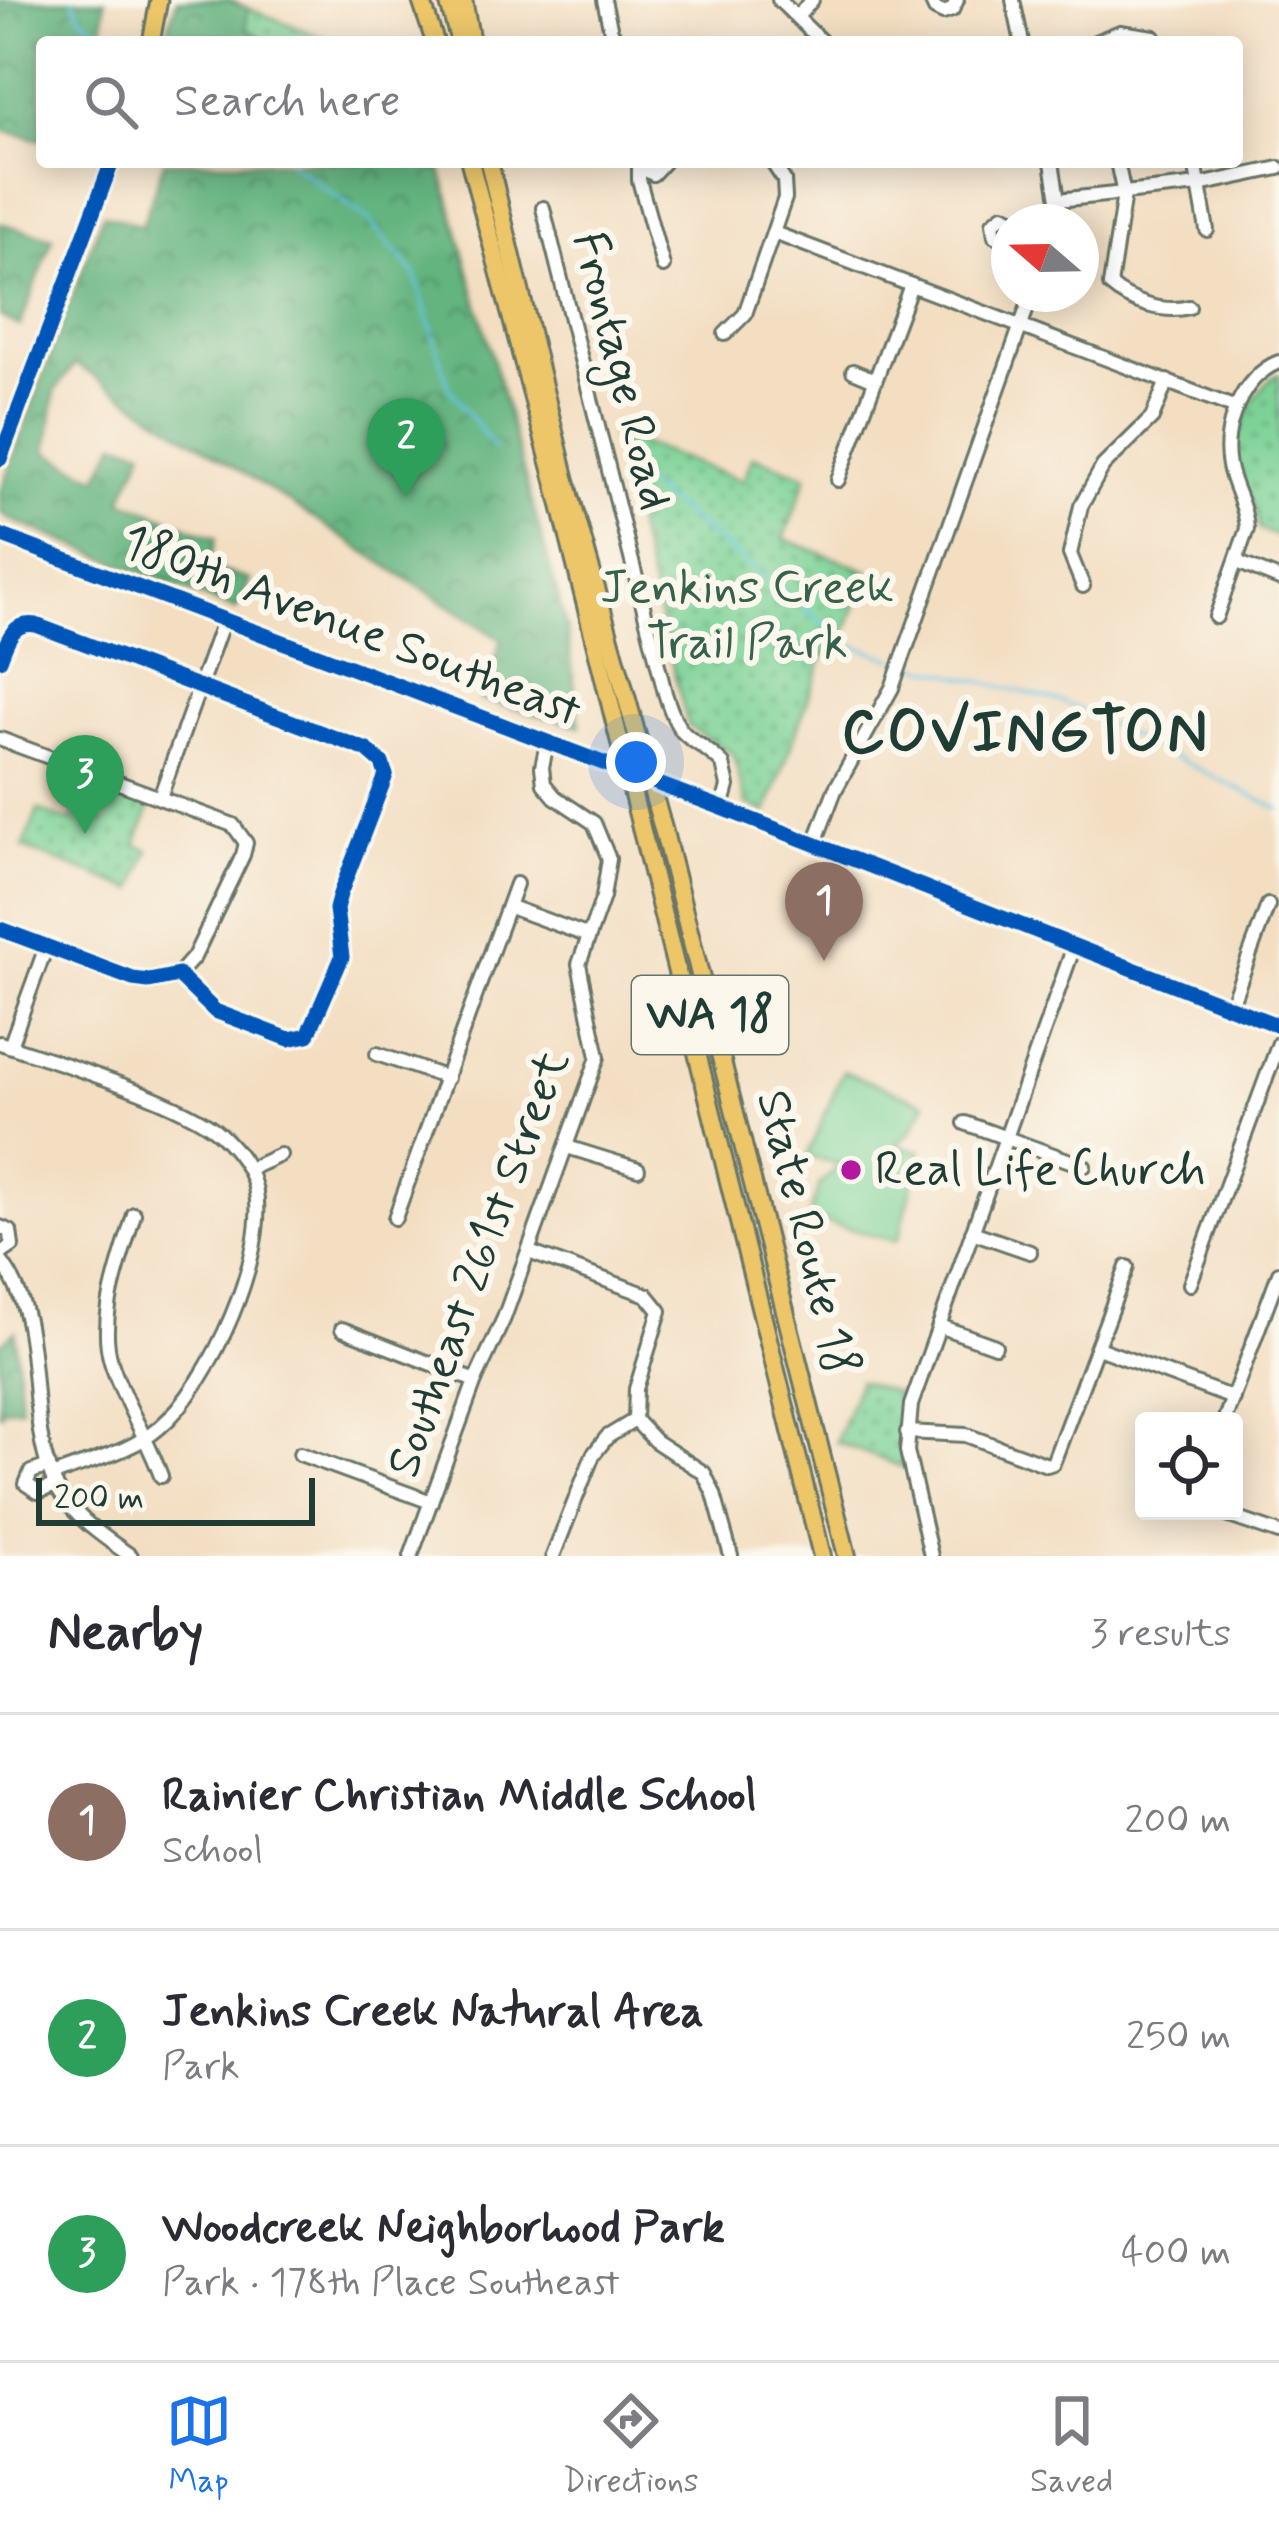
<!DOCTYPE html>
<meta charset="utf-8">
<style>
:root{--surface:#fff;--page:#f2f2f3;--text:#2b2b33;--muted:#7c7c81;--line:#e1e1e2;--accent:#1a73e8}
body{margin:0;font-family:Mynerve,sans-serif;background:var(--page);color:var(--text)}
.controls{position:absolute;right:36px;bottom:36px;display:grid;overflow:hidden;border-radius:12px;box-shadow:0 6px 30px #0003}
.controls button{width:108px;height:108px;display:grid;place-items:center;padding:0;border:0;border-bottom:3px solid var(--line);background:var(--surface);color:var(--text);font:60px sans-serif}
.compass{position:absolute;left:991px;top:204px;width:108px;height:108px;border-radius:50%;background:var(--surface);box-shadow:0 6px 30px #0003;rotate:290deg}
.scale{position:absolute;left:36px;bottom:30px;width:279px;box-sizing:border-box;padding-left:12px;border:6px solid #1f3d34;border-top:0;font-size:33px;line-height:42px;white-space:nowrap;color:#1f3d34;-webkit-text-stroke:9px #fbf7ec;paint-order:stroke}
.you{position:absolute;left:636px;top:762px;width:42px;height:42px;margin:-30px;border:9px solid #fff;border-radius:50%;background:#1a73e8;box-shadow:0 0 0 18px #1a73e833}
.badge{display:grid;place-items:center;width:78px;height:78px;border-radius:50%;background:var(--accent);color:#fff;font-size:39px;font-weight:700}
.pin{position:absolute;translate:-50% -99px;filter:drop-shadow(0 3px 6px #0008)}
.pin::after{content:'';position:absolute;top:63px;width:42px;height:36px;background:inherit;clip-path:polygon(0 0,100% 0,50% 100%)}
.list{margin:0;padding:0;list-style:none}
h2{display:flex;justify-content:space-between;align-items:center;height:156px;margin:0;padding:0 48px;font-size:51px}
h2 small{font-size:39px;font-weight:400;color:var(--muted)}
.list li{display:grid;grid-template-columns:78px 1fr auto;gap:36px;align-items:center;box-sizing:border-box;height:216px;padding:0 48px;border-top:3px solid var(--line)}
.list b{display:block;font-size:45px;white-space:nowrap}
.list p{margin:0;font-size:39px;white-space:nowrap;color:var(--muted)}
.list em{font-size:39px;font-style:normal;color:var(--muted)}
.icon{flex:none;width:66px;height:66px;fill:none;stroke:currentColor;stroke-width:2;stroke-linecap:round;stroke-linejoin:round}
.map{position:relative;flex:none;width:1279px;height:1556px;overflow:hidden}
.search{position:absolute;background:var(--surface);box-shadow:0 6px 30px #0003;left:36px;right:36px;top:36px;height:132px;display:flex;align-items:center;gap:30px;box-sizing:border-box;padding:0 42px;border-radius:12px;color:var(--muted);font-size:45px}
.sheet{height:804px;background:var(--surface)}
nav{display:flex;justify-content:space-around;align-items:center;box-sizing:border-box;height:168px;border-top:3px solid var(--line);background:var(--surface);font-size:33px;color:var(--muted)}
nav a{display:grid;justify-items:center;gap:6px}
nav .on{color:var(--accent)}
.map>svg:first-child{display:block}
</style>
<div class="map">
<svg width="1279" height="1556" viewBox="0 0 1279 1556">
<defs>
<pattern id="grass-dots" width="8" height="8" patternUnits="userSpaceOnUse" patternTransform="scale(3)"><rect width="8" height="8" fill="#7bd296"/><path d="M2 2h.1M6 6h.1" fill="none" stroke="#64ac7b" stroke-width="1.8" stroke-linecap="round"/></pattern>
<pattern id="forest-crowns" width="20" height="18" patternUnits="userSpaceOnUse" patternTransform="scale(3)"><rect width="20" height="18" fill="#64b47f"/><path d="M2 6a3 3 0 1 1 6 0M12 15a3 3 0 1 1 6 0" fill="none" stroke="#529469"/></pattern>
</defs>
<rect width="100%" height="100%" fill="#fbf7ec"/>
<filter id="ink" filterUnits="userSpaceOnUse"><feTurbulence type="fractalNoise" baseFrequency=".00833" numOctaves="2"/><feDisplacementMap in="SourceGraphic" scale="24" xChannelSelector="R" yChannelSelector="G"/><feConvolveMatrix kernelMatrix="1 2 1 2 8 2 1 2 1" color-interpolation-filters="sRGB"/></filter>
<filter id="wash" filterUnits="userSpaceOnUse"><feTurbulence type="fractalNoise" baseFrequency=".004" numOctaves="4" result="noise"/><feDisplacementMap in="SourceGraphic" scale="48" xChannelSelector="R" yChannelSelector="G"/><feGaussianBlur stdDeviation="2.7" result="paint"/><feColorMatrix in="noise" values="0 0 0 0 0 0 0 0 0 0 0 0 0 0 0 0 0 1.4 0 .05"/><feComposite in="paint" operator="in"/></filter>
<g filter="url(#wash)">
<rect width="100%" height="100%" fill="#f3dec2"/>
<g fill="url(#grass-dots)" stroke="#4d8865" stroke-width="3">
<path d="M 177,0 L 227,0 L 335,42 L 164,42 Z"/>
<path d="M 1279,374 L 1279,537 L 1258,529 C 1260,505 1240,490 1235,466 C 1231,440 1255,384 1279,374 Z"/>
<path d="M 612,433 L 743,481 L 753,456 L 807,476 L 784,539 L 868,571 L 847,629 L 823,658 L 767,812 L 746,804 L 733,754 L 688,726 Z"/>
<path d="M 87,782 L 152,802 L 136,845 L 149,850 L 134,890 L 23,848 L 38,810 L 71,822 Z"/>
<path d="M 859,1381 L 906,1396 L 900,1426 L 902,1467 L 836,1442 Z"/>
</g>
<g fill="url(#forest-crowns)" stroke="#42785a" stroke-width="3">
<path d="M 0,0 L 105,0 L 101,42 L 42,42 L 42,140 L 0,130 Z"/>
<path d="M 177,0 L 227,0 L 248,8 L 246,29 L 267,42 L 164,42 Z"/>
<path d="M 164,162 L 439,162 L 567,631 L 580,726 L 480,700 L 502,640 L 75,364 L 55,391 L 47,452 L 98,478 L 116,442 L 144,450 L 122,500 L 216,538 L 209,567 L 250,580 L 236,610 L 9,519 L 0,511 L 0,492 L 103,214 L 142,226 Z"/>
<path d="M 0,223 L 53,238 L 20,326 L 0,316 Z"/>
<path d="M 15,1331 L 21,1407 L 4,1408 L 0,1416 L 0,1344 Z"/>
</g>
<path fill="#7bd296" stroke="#4d8865" stroke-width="3" d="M 843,1071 L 926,1103 L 911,1131 L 896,1146 L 921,1151 L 899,1238 L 894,1241 L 808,1218 L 820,1184 L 840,1164 L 807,1157 Z"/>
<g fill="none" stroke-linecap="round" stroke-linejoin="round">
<g stroke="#66c4e4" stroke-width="3">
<path d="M 74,0 C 78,25 106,32 127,42"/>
<path d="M 289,162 L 369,220 L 415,275 L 449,388 L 494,448"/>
<path d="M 641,481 L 852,645 L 894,659"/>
<path d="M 910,664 L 1063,702 L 1279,809"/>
</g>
</g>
</g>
<g filter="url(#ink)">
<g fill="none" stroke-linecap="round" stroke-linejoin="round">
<defs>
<g id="minor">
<path d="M 604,0 L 611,31 L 619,42"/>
<path d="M 779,0 L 822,42"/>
<path d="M 931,0 L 935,9 L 943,13 L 952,10 L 957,0"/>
<path d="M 1013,0 L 1022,42"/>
<path d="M 797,17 L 812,0"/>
<path d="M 1095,42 L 1120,32 L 1154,37"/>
<path d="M 1052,162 L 1058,200 L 1055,222"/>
<path d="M 1117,162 L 1124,194 L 1110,285 C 1129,302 1164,314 1189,307"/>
<path d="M 1195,162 L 1207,230"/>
<path d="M 639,166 L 653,174 L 664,162"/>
<path d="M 639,167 L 639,180 L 663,266"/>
<path d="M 1058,200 L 1199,185 L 1279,168"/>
<path d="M 543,208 L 665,693 C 683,750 688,729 723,764 L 728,786 L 722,808"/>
<path d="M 774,233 L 1236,408"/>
<path d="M 1009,241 L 995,236 L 993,223 L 1003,215 L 1018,222"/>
<path d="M 725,334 L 745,314 L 785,198 L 784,180 L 772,162"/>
<path d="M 853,371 L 875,380"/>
<path d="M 838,480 L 911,285"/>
<path d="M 0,535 L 595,760"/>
<path d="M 1237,562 L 1279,579"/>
<path d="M 1083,586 L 1070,554 L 1081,506 L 1103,466 L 1152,418 L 1167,381"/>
<path d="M 1216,617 L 1247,529 C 1246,505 1233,488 1229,466 C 1221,428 1242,376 1279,362"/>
<path d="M 0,660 C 7,641 12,621 36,625 L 367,750 L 382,763 L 386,775 L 340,894 L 336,909 L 342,957 L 308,1035 L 289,1039 L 215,1011 L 178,975 L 149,981 L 133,979 L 0,929"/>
<path d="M 0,739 L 233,825 L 246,843 L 243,855 L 194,957 L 178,975"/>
<path d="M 669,788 L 1279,1026"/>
<path d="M 160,797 L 223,621"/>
<path d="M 814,845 L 835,790 L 892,688 L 1032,294"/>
<path d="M 510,907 L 586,935"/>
<path d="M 1230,1008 L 1268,905"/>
<path d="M 0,1043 C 49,1059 186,1102 220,1134 C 235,1148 250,1167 255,1187 C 270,1252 210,1385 160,1427 C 132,1452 86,1462 52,1476"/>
<path d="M 10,1046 L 46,947"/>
<path d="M 377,1054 L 447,1078"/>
<path d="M 965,1123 L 1084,1166"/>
<path d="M 567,1147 L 638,1169"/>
<path d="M 249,1169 L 280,1155"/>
<path d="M 134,1214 C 122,1259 97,1315 111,1362 C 123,1401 147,1437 161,1476"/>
<path d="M 395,1218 L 516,884"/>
<path d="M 0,1227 L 10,1231 L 12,1246 L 0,1254"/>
<path d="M 972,1232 L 1030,1252"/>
<path d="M 529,1252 L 647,1295 L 660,1311 L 636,1389 L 635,1420"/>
<path d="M 0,1260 C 48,1321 24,1409 52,1477 C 66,1512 102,1536 131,1556"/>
<path d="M 1190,1284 L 1279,1043"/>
<path d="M 939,1326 L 995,1346"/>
<path d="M 342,1329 L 475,1381"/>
<path d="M 1098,1348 L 1233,1398"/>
<path d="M 635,1420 L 655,1441 L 704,1473 L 714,1494 L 731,1556"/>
<path d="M 1224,1421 L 1279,1273"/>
<path d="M 907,1432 L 966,1435 L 1047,1465 L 1053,1463 L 1127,1267"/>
<path d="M 300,1454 L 431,1502"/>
<path d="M 49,1466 L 31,1472 L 26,1484 L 38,1492 L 56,1485"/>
<path d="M 1215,1511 L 1279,1533"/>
<path d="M 411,1556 L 475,1381 L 504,1318 L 598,1057 L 579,964 L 603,897 L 609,859 L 594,823 L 555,797 L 544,784 L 542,767 L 547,743"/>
<path d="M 553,1556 L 593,1455 L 607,1437 L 635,1420"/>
<path d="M 931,1556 L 907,1451 L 911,1405 L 1073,949"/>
</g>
<g id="major">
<path d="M 151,42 L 159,0"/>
<path d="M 0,459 L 112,162"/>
</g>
<g id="highway">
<path d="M 421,0 L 435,42"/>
<path d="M 448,0 L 460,42"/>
<path d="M 463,0 L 471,42"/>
<path d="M 470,162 L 554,477 L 822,1556"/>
<path d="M 489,162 L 565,477 L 665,836 L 847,1556"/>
</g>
</defs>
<use href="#minor" stroke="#697566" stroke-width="18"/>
<use href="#major" stroke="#697566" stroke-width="21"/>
<use href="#highway" stroke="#697566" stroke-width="22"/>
<use href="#minor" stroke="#fff" stroke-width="12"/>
<use href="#major" stroke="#ecc669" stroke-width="15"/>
<use href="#highway" stroke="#ecc669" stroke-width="16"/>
<defs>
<path id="minor-bridge" d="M 595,760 L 669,788"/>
</defs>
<use href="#minor-bridge" stroke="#697566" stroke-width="18" stroke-linecap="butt"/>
<use href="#minor-bridge" stroke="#fff" stroke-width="12"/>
<defs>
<g id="cycleway">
<path d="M 0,459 L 112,162"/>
<path d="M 0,535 L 722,808 L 1279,1026"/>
<path d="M 0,660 C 7,641 12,621 36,625 L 367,750 L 382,763 L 386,775 L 340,894 L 336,909 L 342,957 L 308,1035 L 289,1039 L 215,1011 L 178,975 L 149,981 L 133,979 L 0,929"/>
</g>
</defs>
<use href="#cycleway" stroke="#fbf7ec" stroke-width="22"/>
<use href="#cycleway" stroke="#0057b8" stroke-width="15"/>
</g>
</g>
<circle fill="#b5179e" stroke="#fbf7ec" stroke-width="4.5" cx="851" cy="1170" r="12"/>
<g text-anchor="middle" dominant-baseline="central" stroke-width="12" stroke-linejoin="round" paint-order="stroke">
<rect fill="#fbf7ec" stroke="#61756b" stroke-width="3" x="632" y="976" width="156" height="78" rx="9"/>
<g font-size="45" font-weight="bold" fill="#1f3d34">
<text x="710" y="1015">WA 18</text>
</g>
<g font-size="48" fill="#1f3d34" stroke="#fbf7ec">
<text transform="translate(621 371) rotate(76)">Frontage Road</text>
<text transform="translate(351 627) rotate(21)">180th Avenue Southeast</text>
<text transform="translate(806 1233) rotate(76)">State Route 18</text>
<text transform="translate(479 1264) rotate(-70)">Southeast 261st Street</text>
</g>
<g font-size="48" fill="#36624c" stroke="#fbf7ec">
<text x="747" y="588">Jenkins Creek<tspan x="747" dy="55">Trail Park</tspan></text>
</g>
<g font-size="48" fill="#1f3d34" stroke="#fbf7ec" text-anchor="start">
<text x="875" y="1170">Real Life Church</text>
</g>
<g font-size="60" font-weight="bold" letter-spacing="3" fill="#1f3d34" stroke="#fbf7ec">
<text x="1026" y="734">COVINGTON</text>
</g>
</g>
</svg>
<div class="controls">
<button><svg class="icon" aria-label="locate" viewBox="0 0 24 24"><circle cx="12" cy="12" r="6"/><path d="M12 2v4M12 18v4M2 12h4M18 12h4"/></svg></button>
</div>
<svg class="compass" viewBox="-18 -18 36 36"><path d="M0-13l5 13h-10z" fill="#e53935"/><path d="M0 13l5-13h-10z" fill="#7c7c81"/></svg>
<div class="scale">200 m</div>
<div class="you"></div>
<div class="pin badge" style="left:824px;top:961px;background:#8d6e63">1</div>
<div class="pin badge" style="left:406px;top:497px;background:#2e9e5b">2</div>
<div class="pin badge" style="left:85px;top:834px;background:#2e9e5b">3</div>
<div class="search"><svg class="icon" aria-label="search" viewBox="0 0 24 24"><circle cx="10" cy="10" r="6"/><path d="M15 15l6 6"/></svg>Search here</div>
</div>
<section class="sheet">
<h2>Nearby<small>3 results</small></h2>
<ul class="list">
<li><span class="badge" style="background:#8d6e63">1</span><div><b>Rainier Christian Middle School</b><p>School</p></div><em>200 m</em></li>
<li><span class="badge" style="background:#2e9e5b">2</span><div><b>Jenkins Creek Natural Area</b><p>Park</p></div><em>250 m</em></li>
<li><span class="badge" style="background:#2e9e5b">3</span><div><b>Woodcreek Neighborhood Park</b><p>Park · 178th Place Southeast</p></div><em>400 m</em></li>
</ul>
</section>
<nav>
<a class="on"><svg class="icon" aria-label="map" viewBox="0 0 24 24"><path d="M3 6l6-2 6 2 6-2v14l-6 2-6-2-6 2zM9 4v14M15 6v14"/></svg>Map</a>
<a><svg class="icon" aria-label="directions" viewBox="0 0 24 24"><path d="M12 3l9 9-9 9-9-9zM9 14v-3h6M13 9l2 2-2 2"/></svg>Directions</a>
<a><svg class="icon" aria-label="saved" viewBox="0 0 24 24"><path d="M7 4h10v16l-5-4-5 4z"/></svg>Saved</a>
</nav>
